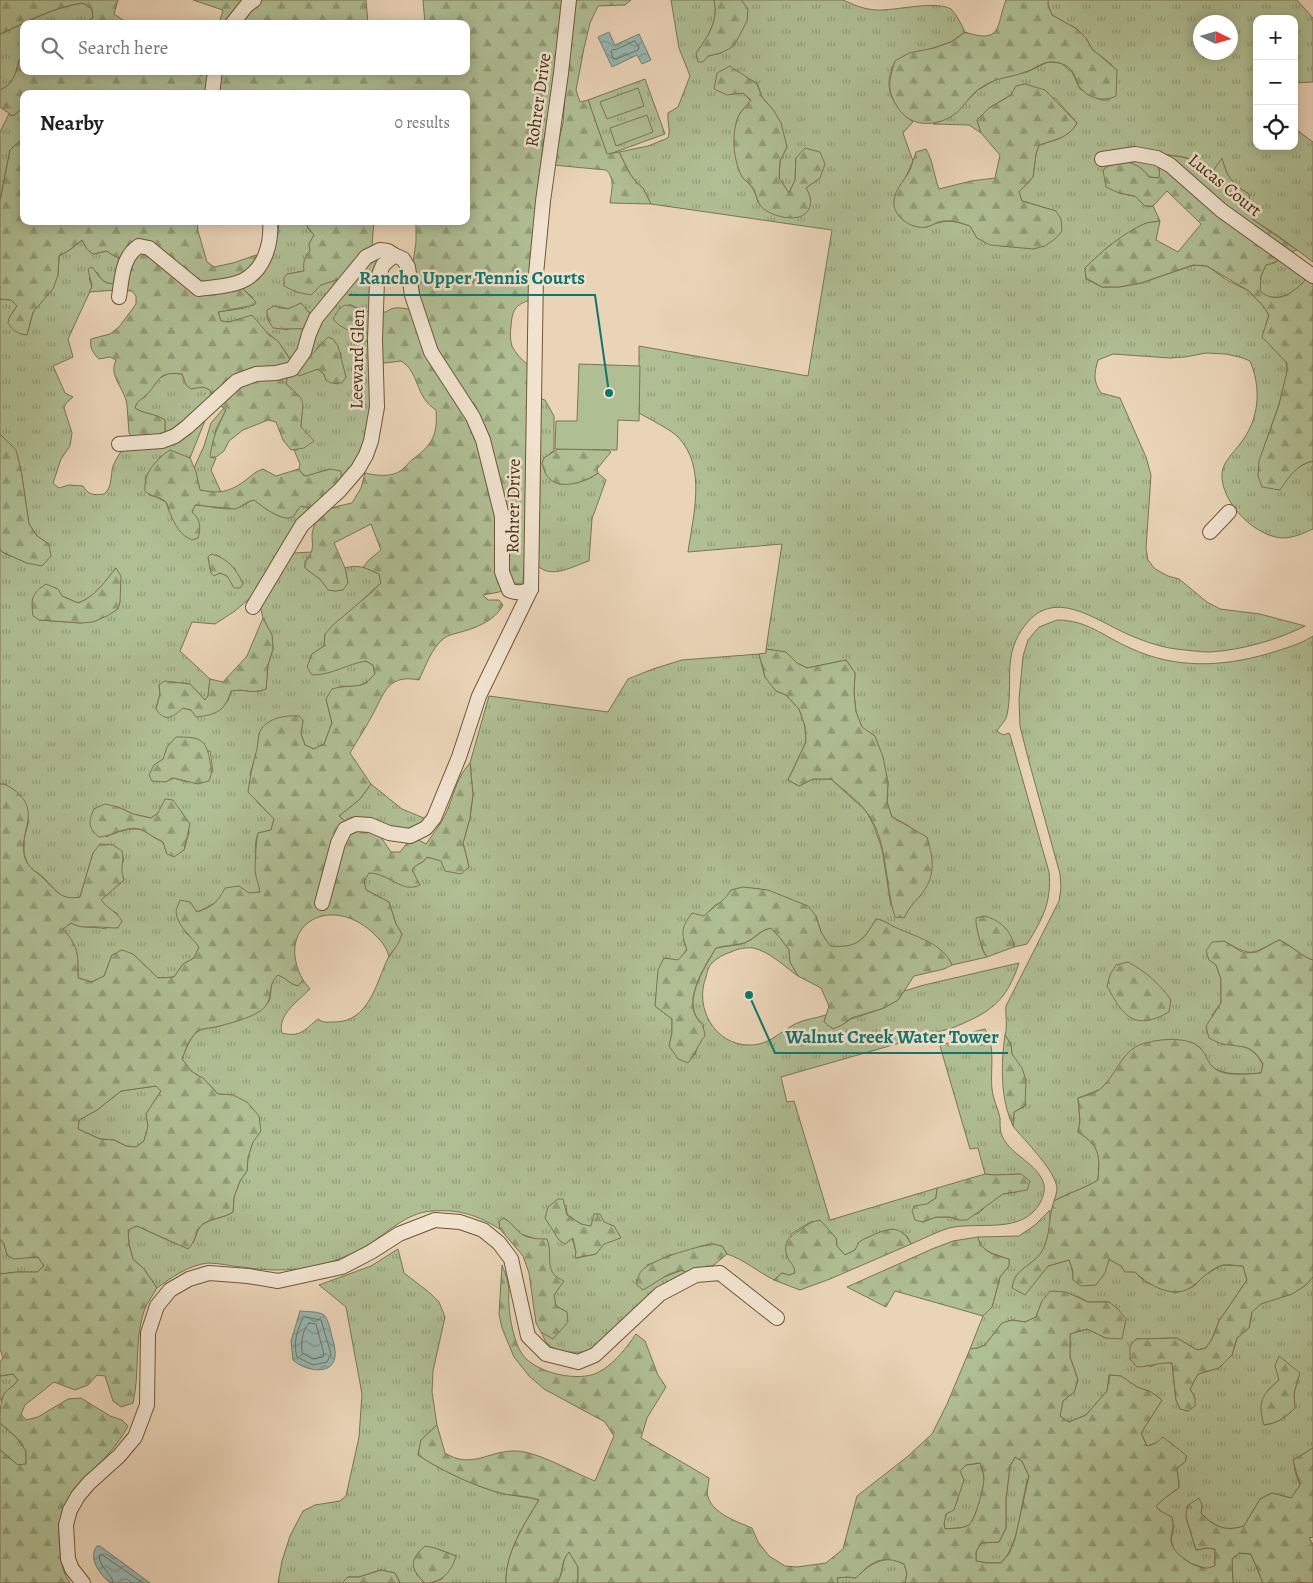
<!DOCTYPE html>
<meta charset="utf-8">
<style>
:root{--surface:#fff;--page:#f2f2f2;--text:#202124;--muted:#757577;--line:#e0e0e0}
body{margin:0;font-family:Alegreya,serif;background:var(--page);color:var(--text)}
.controls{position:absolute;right:15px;top:15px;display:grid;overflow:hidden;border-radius:10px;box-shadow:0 2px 12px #0003}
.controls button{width:45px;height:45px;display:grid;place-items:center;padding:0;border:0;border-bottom:1px solid var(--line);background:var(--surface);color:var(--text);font:25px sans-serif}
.compass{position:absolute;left:1193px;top:15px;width:45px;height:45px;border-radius:50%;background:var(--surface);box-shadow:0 2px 12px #0003;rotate:95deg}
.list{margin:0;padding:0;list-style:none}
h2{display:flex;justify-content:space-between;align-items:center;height:65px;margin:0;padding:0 20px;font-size:21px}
h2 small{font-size:16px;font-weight:400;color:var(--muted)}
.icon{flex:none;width:28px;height:28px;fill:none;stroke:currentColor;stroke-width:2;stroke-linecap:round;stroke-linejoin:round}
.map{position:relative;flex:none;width:1313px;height:1583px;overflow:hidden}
.search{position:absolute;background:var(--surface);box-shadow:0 2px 12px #0003;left:20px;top:20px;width:450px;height:55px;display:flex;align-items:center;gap:12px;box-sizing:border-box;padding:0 18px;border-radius:10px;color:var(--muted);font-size:19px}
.panel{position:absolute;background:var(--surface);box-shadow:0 2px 12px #0003;left:20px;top:90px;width:450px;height:135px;border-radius:10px}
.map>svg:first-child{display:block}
</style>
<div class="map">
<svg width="1313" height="1583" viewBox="0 0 1313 1583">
<defs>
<pattern id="grass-tufts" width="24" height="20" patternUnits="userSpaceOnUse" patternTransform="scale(1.25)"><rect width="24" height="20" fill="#b0be94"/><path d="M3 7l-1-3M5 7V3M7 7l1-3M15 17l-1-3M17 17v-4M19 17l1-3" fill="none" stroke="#919b77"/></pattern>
<pattern id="forest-firs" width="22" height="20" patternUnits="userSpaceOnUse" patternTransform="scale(1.25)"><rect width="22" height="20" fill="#b0be94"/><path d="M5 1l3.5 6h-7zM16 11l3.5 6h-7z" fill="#919b77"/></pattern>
<pattern id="water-waves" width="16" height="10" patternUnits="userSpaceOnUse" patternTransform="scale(1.25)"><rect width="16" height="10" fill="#98b7b3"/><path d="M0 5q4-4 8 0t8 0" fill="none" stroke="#7e9590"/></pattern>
</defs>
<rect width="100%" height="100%" fill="#ead4b7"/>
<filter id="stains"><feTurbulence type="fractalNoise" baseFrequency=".004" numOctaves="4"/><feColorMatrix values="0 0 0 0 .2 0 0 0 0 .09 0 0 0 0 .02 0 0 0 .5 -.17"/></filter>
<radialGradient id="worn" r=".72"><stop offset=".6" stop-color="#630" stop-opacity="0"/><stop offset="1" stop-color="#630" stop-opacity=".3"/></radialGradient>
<g fill="url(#grass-tufts)" stroke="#7a7651" fill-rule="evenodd">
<path d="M 671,0 L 714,0 C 719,20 708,37 696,53 L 708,56 L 721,53 L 748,9 L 741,0 L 843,0 C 854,5 863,9 876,10 C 895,11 935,0 951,9 C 957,15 961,24 965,32 L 951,42 L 895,61 C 893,67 889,75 889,81 C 888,99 900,112 913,122 L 903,133 L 913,161 L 894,203 C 901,222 909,222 927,227 C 945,219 952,220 970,226 L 977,238 L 1002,246 L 1015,247 L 1056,211 L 1022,201 L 1019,192 L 1033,177 L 1036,154 L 1039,145 C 1054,140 1069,138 1077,123 L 1055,98 L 1011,95 L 989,108 L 977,120 L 981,133 L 969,125 L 933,124 L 952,116 L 978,90 L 998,78 L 1027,72 L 1048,62 L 1061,63 L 1072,72 L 1080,89 L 1101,100 L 1109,100 L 1112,65 L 1092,49 L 1086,38 L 1077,29 L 1052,15 L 1048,5 L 1048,0 L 1297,0 L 1313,18 L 1313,82 L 1294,83 L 1294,19 L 1257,19 L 1257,146 L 1294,146 L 1294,128 L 1313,142 L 1313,262 L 1277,235 L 1252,219 L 1249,194 C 1232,184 1227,177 1222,159 L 1213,171 L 1203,174 L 1188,158 L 1162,154 L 1160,178 L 1149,177 C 1140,162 1117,158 1104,170 L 1119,193 L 1135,196 L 1145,206 L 1153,206 L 1160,221 L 1144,224 L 1110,245 L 1085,268 L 1086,279 L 1102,287 L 1119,287 L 1141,283 L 1194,265 L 1207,266 L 1227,280 L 1249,291 L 1264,307 L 1269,315 C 1254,351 1287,348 1287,368 C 1288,375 1285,383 1283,390 C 1276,419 1261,446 1258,476 L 1279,490 C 1289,476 1296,465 1313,461 L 1313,529 C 1304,533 1293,538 1283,538 C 1255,537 1220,502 1222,473 C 1223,462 1233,453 1240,444 C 1259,420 1262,389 1250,361 L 1243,358 L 1226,354 L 1206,353 L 1185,357 L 1170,358 L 1113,354 L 1098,360 C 1094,374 1093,381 1101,393 L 1120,398 L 1146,457 L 1151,475 L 1146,548 L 1148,560 L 1155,569 L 1168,576 L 1179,579 L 1207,602 L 1220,609 L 1260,614 L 1305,626 C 1277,640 1242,650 1210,652 C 1199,652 1187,650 1176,649 C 1161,647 1146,642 1132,636 C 1099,623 1056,586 1026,624 C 1001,655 1014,682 1007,715 C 1006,720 1000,726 997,731 L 1003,735 L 1009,733 L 1010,735 L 1049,872 C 1052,902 1042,920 1027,944 L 1014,947 L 1014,942 L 978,933 C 981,941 981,951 987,957 L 952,965 L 949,959 C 931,948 913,937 894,927 C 887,923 884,920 876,919 C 863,941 858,948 830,947 L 821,932 L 816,916 C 790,899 763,882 731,890 L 725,900 L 715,905 L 683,940 L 687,949 L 657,990 L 655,1006 L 672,1019 L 672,1033 L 669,1046 L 695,1055 L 704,1025 C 701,1022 698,1019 696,1016 C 685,996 707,964 716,948 C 725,946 735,946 744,943 C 756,939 759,930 771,928 L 781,939 L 789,950 L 790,962 L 798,976 C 785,967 769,951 753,948 C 746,947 737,949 731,952 C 724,954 717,958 712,963 C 708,967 707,973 706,977 C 694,1008 715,1045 749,1045 C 768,1046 781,1031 797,1023 C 806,1019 817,1018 826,1015 L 824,1022 L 842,1025 L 851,1019 L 884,1008 L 898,1000 L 904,991 L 924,985 L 1019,963 C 1006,1003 989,1013 952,1028 L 781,1077 L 787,1102 L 794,1101 L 830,1220 L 937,1188 L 936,1198 L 927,1204 L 923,1222 L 936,1217 L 950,1217 L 958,1220 L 979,1213 L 988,1204 L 1003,1194 L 1017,1192 L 1021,1174 L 994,1175 L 985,1174 L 978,1148 L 970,1149 L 940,1046 L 962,1038 L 973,1032 L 985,1029 C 996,1045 990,1070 992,1089 C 993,1100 998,1108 1000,1118 C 1000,1123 1000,1128 1001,1133 C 1008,1155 1039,1163 1044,1185 C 1045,1192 1043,1197 1040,1203 C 1022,1235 979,1221 949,1228 C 936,1232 923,1239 911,1244 L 907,1236 L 893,1229 L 864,1239 L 855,1250 L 845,1255 L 837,1246 L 836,1238 L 812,1221 L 791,1234 L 789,1260 L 794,1265 L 795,1273 L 789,1275 L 782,1273 L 774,1280 C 758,1272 745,1260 727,1254 L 722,1246 L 712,1244 L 701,1246 L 679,1254 L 669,1255 L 661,1260 L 647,1265 L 659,1279 L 682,1270 L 687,1273 L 591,1351 C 577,1353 557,1354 547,1343 C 544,1340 543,1335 541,1332 L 553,1338 L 562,1327 L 567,1312 L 556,1306 L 554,1296 L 558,1288 L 536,1239 L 521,1234 L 507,1220 L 503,1218 L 499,1222 L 500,1229 C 476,1215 460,1209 432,1211 C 405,1213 388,1233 366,1246 C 350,1255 331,1263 313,1267 C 289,1271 266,1271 242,1267 C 230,1266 219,1263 208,1263 C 189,1265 172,1277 157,1288 L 144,1269 L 133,1259 L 129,1244 L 128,1229 L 137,1226 L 176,1244 L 193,1243 C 195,1239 197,1232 199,1228 C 207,1218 223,1219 233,1212 L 234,1197 L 240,1181 L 247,1171 L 248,1157 L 253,1142 L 233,1095 L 218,1094 L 204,1079 L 191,1071 L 182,1059 C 186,1050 190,1035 200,1030 C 204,1028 211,1028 216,1027 C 230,1023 255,1015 266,1005 C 275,997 266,984 278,974 C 285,978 290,984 298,986 L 303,980 L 310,989 C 298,1001 277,1015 282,1033 C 301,1038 305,1029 318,1019 C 323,1023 327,1022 333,1022 C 369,1023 376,983 388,958 C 392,950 398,942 402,934 L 396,924 L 389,902 L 366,890 L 364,881 L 369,872 L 378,873 L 387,877 L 416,878 L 412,870 C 416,863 423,864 427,857 L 469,867 L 463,843 L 470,818 L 473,794 L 470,763 L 489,696 L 608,712 L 628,679 L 653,669 L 682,660 L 759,654 L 765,677 L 776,691 L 786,695 L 799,709 L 805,726 L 806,742 L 788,780 L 799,786 L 813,779 L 831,779 L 866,811 L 874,826 L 882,849 L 891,906 L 904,918 L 910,906 L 920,896 L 909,826 L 892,817 L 887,802 L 888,782 L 875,736 L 862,728 L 856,712 L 854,693 L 855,673 L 846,660 L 807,668 L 797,663 L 786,652 L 766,649 L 782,544 L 688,552 C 693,516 707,467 678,437 C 670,429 649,419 639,413 L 639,346 L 808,376 L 832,230 L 651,204 L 643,188 L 636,182 L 630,174 L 619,152 L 648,146 L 668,138 C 671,130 667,122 668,113 L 678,107 L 690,76 L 679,48 ZM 1200,22 L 1230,22 L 1230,52 L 1200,52 ZM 744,76 L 757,83 L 762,97 L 774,111 L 787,147 L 780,161 L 779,178 L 789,193 L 795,180 L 796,158 L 820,178 L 806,188 L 810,198 L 758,203 C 756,191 751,185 742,177 L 736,123 L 740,113 L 751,101 L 743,93 ZM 566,1205 L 567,1214 C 574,1219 581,1226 590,1226 C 601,1226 601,1221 614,1226 L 596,1254 L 576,1258 L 576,1252 L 572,1238 L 551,1227 L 545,1218 Z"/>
<path d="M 83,3 L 92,9 L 93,18 L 83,24 L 24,24 L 24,59 L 19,60 C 16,73 14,84 0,90 L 0,34 C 28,22 53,7 83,3 Z"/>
<path d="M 645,79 L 665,134 L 607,155 L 588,100 Z"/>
<path d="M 24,107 L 24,131 L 20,141 L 10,150 L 0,201 L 0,132 L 9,114 L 13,116 Z"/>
<path d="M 279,221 L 306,221 L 308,228 L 314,235 L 309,244 L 310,251 L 304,271 L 287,274 L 314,291 L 321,285 L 339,279 L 328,296 L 311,315 L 301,303 L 288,309 L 282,307 L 284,330 L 294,328 L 306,329 L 296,360 L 289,358 C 278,336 261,328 240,319 L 229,322 L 221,321 L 218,312 L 245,308 L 253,298 L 241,287 L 278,232 Z"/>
<path d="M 82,240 L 87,249 L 93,254 L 107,251 C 114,257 121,258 127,264 L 120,283 C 108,285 103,283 97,272 L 89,278 L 92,287 L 68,339 L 73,357 L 53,366 L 65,393 L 73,397 L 66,403 L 64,408 L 72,433 L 70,446 L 61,459 L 53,483 L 59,488 L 69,485 L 83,486 C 88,494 93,496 104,494 C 113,487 110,476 113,466 C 116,459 120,453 124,447 L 206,418 L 190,458 L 161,456 L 145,477 L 149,495 L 156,497 L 166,502 L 169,511 L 192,512 L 195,505 C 209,505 226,512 240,507 C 246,505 248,501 254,500 C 262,506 284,524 294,515 C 296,513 298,508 301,505 L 313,509 L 250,598 L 235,611 L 215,624 L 192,622 L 180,651 L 210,679 L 208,696 L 205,700 L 190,684 L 172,682 L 159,685 L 160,694 L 156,709 L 183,708 L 191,710 L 228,701 L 231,691 C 247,688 250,695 266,689 L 268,665 L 273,649 L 272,635 L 263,618 L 260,606 L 280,576 L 290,556 L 294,553 L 312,552 L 305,561 L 305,568 L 321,580 L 329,590 L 335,591 L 348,583 L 345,568 C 357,564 368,568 379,574 L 381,583 L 325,634 L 324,646 L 312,654 L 337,670 L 352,663 L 366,661 L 373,665 L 375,674 C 363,687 358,687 340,686 L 326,699 L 332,723 L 324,744 L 314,749 L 305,745 L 301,734 L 303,720 L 259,733 L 259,744 L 250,774 L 257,802 L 274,819 L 271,830 L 258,833 C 252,848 257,877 261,892 C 249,893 228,895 218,901 C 210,905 205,909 197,912 L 190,902 L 185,932 L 194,940 L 199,947 L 194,958 L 183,964 L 174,977 L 158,978 L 133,954 L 112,955 L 104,976 L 92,982 L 78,978 C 78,955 78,947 63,929 L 71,923 C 83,929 94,926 106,929 L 118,914 L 108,908 L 100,900 L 124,880 L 120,870 L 124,859 L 93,853 L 80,897 L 70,899 L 60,895 L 42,876 L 29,867 L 24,854 L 24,839 L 29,820 L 6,784 L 0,784 L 0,549 L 2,552 L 27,563 L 49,544 L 37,536 L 29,524 L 21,470 L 6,441 L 0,434 L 0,299 L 11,300 L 17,306 L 9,318 L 27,335 L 33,312 L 58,275 L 59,256 L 71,249 ZM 217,555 L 236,570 L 227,576 L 220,573 L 211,573 L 208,557 ZM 116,568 L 120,602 L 81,623 L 39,620 L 62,596 L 78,603 C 95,597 105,582 116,568 ZM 210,751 L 213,772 L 187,782 L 174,778 L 165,782 L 154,765 L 163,759 ZM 118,807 L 133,814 L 151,818 L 158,813 L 189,832 L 184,850 L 167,854 L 163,842 C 155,839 149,833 142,830 C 132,826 115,833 106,837 Z"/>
<path d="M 384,256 L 371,312 L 364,311 L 349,304 L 362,339 L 368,342 L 374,408 L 362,452 L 339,484 L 330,469 L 307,476 L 303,475 L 299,469 L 300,464 L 294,450 L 297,450 L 307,435 L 301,427 C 302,402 307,402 286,384 L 288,372 L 312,371 L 318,369 L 324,374 L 326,380 L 337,384 L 346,377 L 341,360 L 341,353 L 319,345 L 314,354 L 307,358 L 320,320 L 344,288 L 375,258 Z"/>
<path d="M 1282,258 L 1307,278 C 1295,292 1277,306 1259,291 L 1261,276 L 1266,265 L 1274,263 Z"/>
<path d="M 169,373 L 182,374 L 186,385 L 203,387 L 210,390 L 212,396 L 182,423 L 165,434 L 165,420 C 155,414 144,414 135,408 L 137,401 L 145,397 L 158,379 Z"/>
<path d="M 539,398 L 545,400 L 554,416 L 554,451 L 550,453 L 559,484 C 574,483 587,482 598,473 L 606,480 L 592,519 L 589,561 C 573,566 551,580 537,565 Z"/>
<path d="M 224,408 L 226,410 L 216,429 L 211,457 L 216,458 L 211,470 L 221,492 L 215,493 L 200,490 L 194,468 L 204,446 L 211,423 Z"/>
<path d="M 1057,620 C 1087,620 1103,636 1130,648 C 1175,669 1221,667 1267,654 C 1283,649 1299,645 1313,636 L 1313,960 C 1302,957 1291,945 1279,940 C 1250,954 1254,958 1224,941 L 1209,960 L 1216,965 L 1221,979 L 1221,1003 L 1212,1015 L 1222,1044 C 1242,1045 1253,1046 1263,1065 L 1261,1073 C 1244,1074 1219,1077 1207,1062 C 1204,1058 1202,1052 1200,1047 L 1172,1039 L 1138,1046 L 1101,1089 L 1078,1098 L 1080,1121 L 1078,1132 C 1100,1146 1100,1155 1098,1180 C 1084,1189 1068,1193 1054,1201 C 1055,1197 1057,1193 1057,1189 C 1057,1172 1024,1140 1013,1126 L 1014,1112 L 1025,1106 L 1025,1101 L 1012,1054 L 1011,1044 L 1005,1035 C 1008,1025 1005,1016 1006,1006 L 1059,901 L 1061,888 L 1060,874 L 1028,758 L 1020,726 L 1019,699 L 1023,656 L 1028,640 L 1039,627 Z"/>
<path d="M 371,784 L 402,809 L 426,819 L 416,828 L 403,830 L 361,818 L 345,821 L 339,816 L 360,799 Z"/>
<path d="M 156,1086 L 161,1091 L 146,1114 L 148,1126 L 144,1141 L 136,1147 L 126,1146 L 114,1140 L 100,1139 L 78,1129 L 79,1120 L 97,1110 L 121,1091 Z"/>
<path d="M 1050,1210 L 1050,1226 L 1046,1244 L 1041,1254 L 1016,1276 L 1012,1287 L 1025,1294 L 1048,1266 L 1069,1260 L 1073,1271 L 1073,1280 L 1108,1259 L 1135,1272 L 1145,1282 L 1175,1293 L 1193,1287 L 1205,1275 L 1222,1265 L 1243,1266 L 1247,1280 L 1219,1321 L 1212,1339 L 1206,1348 L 1197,1350 L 1177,1338 L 1136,1339 L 1150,1367 L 1160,1362 L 1172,1363 L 1176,1400 L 1180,1409 L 1188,1411 L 1195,1398 L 1190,1389 L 1198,1374 L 1219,1368 L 1232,1355 L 1237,1338 L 1249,1328 L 1252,1312 L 1261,1303 L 1292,1294 L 1306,1285 L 1313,1277 L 1313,1448 L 1294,1460 L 1295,1471 L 1300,1485 L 1291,1498 L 1272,1493 L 1260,1499 L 1244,1526 C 1225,1532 1215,1527 1201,1513 L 1202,1505 L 1186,1517 L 1196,1550 L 1207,1548 L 1215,1549 L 1215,1566 L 1207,1569 L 1190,1563 L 1175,1552 L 1171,1540 L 1174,1526 L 1156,1506 L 1166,1497 L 1179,1488 L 1177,1468 L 1185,1462 L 1156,1443 L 1147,1446 L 1141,1433 L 1162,1400 L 1151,1392 L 1137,1387 L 1121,1376 L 1109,1375 L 1107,1391 L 1086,1415 L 1069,1422 L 1059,1416 L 1063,1401 L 1074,1392 L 1078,1380 L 1070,1357 L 1070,1334 L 1087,1329 L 1106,1338 L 1109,1302 L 1088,1302 L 1077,1296 L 1042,1301 L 1036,1317 L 1025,1322 L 1012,1320 L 1002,1323 L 985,1345 L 978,1348 L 970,1349 L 983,1316 L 992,1307 L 1000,1277 L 1009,1266 L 1009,1259 C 997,1255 980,1252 978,1237 L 1019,1236 L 1035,1225 ZM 1279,1380 L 1297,1380 L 1294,1393 L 1294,1408 C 1286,1417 1278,1423 1264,1425 L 1269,1389 Z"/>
<path d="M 0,1239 L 4,1244 L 7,1255 L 13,1258 L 38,1257 L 44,1266 L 37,1272 L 17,1272 L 0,1274 Z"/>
<path d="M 398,1249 L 404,1273 L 430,1293 L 439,1302 L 445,1317 L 433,1371 L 432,1392 L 437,1425 L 421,1440 L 418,1455 C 442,1471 476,1487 504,1494 C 516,1496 528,1497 539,1500 C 524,1524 505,1554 506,1583 L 432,1583 L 442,1579 L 456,1556 L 435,1548 L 416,1574 L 425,1583 L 400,1583 L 395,1573 L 381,1570 L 359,1577 L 348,1577 L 342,1583 L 278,1583 L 282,1561 L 290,1536 L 303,1511 L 315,1505 L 340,1501 L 346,1496 L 359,1437 L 362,1394 L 346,1307 L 319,1285 L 371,1266 Z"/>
<path d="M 13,1374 L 18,1380 C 12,1388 5,1392 0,1401 L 0,1376 Z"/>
<path d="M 0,1423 L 16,1437 L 26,1451 L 26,1464 L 18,1465 L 0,1450 Z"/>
<path d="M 1015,1457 L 1022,1461 L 1029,1476 C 1019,1505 1022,1540 1001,1563 L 987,1563 L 976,1561 L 976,1552 L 981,1543 L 999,1542 L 1006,1528 L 1006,1499 L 1010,1466 Z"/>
<path d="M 980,1463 C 981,1467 984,1473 984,1478 C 985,1487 975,1521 969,1525 C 963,1529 952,1528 945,1529 C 940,1515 959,1494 964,1480 L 959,1471 L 966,1465 Z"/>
<path d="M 569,1551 L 578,1567 L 578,1583 L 557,1583 C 565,1571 560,1563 569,1551 Z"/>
<path d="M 1239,1553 L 1251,1554 L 1263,1583 L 1233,1583 L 1232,1559 Z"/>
<path d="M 893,1559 L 904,1564 L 907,1573 L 905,1583 L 838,1583 L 837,1578 L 847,1577 L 856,1578 C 868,1566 875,1560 893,1559 Z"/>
</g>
<g fill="url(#forest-firs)" stroke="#7a7651" fill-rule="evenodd">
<path d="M 0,0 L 118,0 L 114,14 L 129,24 L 83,24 L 93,18 L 92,9 L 83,3 C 53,7 27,22 0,34 Z"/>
<path d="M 193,0 L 366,0 L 368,24 L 219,24 L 223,10 Z"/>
<path d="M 423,0 L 563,0 L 553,88 L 543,145 L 536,205 L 531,300 C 515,304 512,311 511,326 C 510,333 510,340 512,346 C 516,354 521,359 528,365 L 527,529 L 523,581 L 521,584 L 515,583 L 499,592 L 483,595 L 488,600 L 499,600 L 503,605 C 495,621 474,629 457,633 C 451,635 448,635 443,639 C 432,648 425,667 419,680 C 389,674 385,691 374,712 C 367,726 358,739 350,753 L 371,784 L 360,799 L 339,816 L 345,821 L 359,828 L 380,836 L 391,852 L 400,852 L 408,842 L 417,839 L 426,844 C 434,833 444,820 449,806 C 455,790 458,776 470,763 L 473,794 L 470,818 L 463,843 L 469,867 L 461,874 L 445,871 L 441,861 L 427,857 C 423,864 416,863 412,870 L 420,885 C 402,894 389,873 369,873 L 364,881 L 366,890 L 389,902 L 396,924 L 402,934 L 399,942 L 389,957 C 386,945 380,940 372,932 C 327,892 274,928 303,980 L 298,986 C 290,984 286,978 278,975 C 264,987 278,1001 257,1013 C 247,1019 227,1024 216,1027 C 211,1028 205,1028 200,1030 C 190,1035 186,1049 182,1059 L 191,1071 L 204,1079 L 218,1094 L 233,1095 L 247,1102 L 259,1116 L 261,1131 L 253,1142 L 248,1157 L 247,1171 L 240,1181 L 234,1197 L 233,1212 C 223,1219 207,1218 200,1227 C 194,1235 196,1241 188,1249 L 137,1226 L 128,1230 L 129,1244 L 133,1259 L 144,1269 L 157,1288 C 153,1295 147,1303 144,1311 C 134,1341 140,1373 133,1403 L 121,1407 L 113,1401 L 105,1376 L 97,1375 L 88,1385 L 75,1390 L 54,1382 L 25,1405 L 21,1414 L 26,1420 L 38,1417 L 68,1399 L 81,1398 L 110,1416 L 122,1420 L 128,1426 C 104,1473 52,1487 60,1550 C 61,1562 63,1573 70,1583 L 0,1583 L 0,1450 L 18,1465 L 26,1464 L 26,1451 L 16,1437 L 0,1423 C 0,1414 0,1402 4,1394 C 8,1388 13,1388 18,1380 L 13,1374 L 0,1376 L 0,1362 L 3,1358 L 0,1349 L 0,1274 L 17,1272 L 37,1272 L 44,1266 L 38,1257 L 13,1259 L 7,1255 L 4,1244 L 0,1239 L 0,784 C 7,784 11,788 17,792 C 40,813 20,830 24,854 C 26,868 38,872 47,882 C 58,894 64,900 80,897 L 93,853 L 100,844 L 113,845 L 122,851 C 125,863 119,867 124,880 L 101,900 C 107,908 117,912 122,921 L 118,928 C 110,928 104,927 96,927 C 85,926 83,929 71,923 L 63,929 C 79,947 78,954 78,978 L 92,982 L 104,976 L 112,955 L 122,950 L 133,954 L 158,978 L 174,977 L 183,964 L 194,958 L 199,947 C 192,937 177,926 176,912 C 176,909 179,903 180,900 L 190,902 L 197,912 C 212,907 218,902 225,888 L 239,886 L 249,893 L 260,892 C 259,885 256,878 255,871 C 255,865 256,839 258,833 L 271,830 L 274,819 L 248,792 C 250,777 253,763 257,749 C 258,744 258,739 259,734 C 264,718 286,715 299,716 L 303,720 L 301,734 L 305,745 L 314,749 L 324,744 L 332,723 L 326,699 L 332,689 C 343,685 357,688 366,683 C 369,681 372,676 375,674 L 373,665 L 366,661 C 347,664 332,675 312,675 L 307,667 L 312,654 L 324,646 L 325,634 L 333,625 L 373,591 L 381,583 L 379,574 L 363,567 L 370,559 L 381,550 L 371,524 L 334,543 L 345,568 L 348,583 L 343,590 L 335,591 L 328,590 L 321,580 L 305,568 C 305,560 310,557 312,550 C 313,545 312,540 312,534 C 317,508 331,508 352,503 L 361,488 L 365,473 C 378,476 395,478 405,467 C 408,464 410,461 413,459 C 432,445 438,435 436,410 C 414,396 420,372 401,361 L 385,363 L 378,362 L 368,342 L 339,325 L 333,319 C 344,297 348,307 366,311 C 372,313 380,312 386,312 C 396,304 403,310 414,309 L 419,304 L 420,296 L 418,284 L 414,277 L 413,263 L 416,242 L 416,221 L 466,221 L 466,94 L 24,94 L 24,107 L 13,116 L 0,107 L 0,90 C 14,84 16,73 19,60 L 24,59 L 24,71 L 189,71 L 202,76 L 204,71 L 466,71 L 466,24 L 425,24 ZM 156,1086 L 161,1091 L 146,1114 L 148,1126 L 144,1141 L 136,1147 L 126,1146 L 114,1140 L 100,1139 L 78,1129 L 79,1120 L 97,1110 L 121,1091 Z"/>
<path d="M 575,0 L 631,0 L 625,5 L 598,6 L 590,23 L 584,48 L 576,90 L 580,102 L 588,100 L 607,154 L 619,152 L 630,174 L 636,182 L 643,188 L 651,204 L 610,203 C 611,192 616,179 606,170 L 553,165 L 563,123 L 571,22 Z"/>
<path d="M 714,0 L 741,0 L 748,9 L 747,21 L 734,46 L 721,53 L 708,56 L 703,62 L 698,62 L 696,53 C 708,37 719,20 714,0 Z"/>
<path d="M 1006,0 L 1048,0 L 1048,5 L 1052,15 L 1077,29 L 1086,38 L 1092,49 L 1117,70 L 1116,96 C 1104,102 1091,99 1081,89 C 1077,85 1076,77 1073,72 C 1068,65 1058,61 1049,62 C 1041,63 1033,70 1025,72 C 1007,79 997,76 979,89 C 969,96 963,109 952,116 C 934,127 910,127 898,108 C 886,90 889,81 895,61 L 909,53 L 934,48 L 951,42 L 965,32 C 1003,45 996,25 1006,0 Z"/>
<path d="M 730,66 L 757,84 L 762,97 L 774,111 L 781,123 L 787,147 L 780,161 L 779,178 L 789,193 L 795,180 L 796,158 L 805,148 L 820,152 L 825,164 L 820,178 L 806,188 C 809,193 812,200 810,206 C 805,224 778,218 767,211 C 757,206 758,198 754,189 C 751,184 744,181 741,175 C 733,158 731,133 739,115 C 742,110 747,105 751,100 L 743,93 L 727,95 L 714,89 L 717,73 Z"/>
<path d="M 1025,84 L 1045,90 L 1077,123 C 1069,138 1054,140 1039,145 L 1036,154 L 1033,177 L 1019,192 L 1022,201 L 1056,211 L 1061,219 L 1062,231 L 1056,238 L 1045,246 L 1033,249 L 990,245 L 977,238 L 970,226 C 961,223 953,220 944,221 C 937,221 932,226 926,227 C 912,230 892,216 894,201 C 895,189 905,180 910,170 C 912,164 914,158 916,152 L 926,149 C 933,161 934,176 939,189 L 971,181 L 995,178 L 1000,155 L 981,133 L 977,120 L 989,108 L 1011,95 L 1016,86 Z"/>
<path d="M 24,131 L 24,221 L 197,221 L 198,231 L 207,262 L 214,267 L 233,263 L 256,255 L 258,257 L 241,287 L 256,302 L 254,305 L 218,312 L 221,321 L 229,322 L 252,315 L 269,335 L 278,341 L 289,358 C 311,364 314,350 328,337 L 333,339 L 338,346 L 346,377 L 342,383 L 331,383 L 326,380 L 324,374 L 318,369 L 299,376 L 293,370 L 288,372 L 286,384 C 309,403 302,400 301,427 L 314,441 L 304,448 L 291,450 L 283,440 L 276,422 L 268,420 L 243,430 L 229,441 L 224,451 L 216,457 L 210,457 C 212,439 218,426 226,410 L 212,399 L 210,390 L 203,387 L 191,389 L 186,385 L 182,374 C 155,371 161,382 145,396 C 140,401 137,401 135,408 C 143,414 155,413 165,420 L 165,434 L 133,438 L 129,433 C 128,424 128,414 127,405 C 125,388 108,377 116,360 L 110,357 L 99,359 C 94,354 89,348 91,339 L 110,334 L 119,327 L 136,304 L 136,296 L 132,291 L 117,290 L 89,292 L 92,287 L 88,269 L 92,267 C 102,279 102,286 120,283 L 127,264 C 121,258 114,257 107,251 L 93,254 L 87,249 L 82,240 L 71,249 L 59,256 L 58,275 L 53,289 L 33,312 L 27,335 C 18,334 13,331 8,323 L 9,318 L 17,306 L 11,300 L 0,299 L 0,201 L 10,150 L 20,141 Z"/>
<path d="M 1161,154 L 1188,158 L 1203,174 L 1213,171 L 1222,158 C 1227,177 1232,184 1249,194 L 1252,219 L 1297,250 C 1285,253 1278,263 1266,265 L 1261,276 L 1260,291 C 1277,306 1295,292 1307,278 L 1313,282 L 1313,461 C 1296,465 1290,476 1280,490 L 1262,487 L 1258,476 L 1259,461 L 1279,405 L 1287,371 L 1287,363 L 1262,337 L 1269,315 L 1264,307 L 1249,291 L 1207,266 L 1193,265 L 1141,283 L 1119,287 L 1102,287 L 1086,278 L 1085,268 C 1101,252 1123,233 1144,224 C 1148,222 1155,222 1160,221 L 1156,240 L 1178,252 L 1201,224 L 1167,191 L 1153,206 L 1145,206 L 1135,196 L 1119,193 L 1106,187 L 1103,170 C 1118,156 1138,161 1149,177 L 1159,178 Z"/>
<path d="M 306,221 L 374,221 L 372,246 L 347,272 L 339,279 L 321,285 L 311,295 L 296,292 L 284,286 L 284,278 L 287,274 L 304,271 C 303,263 304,256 310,251 L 309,244 L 314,235 L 308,228 Z"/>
<path d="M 301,303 L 311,315 L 306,329 C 295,328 284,330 273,328 L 267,318 L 267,310 L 274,306 L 288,309 Z"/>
<path d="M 0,434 L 16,450 L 21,470 L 29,524 L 37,536 L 49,544 L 51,556 L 42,566 L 27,563 L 2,552 L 0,549 Z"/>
<path d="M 558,449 L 607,450 L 611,452 L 597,469 L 598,473 C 588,481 562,490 551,480 C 545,476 544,469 542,463 L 544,458 Z"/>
<path d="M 170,450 L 190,458 L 196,472 L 200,490 C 219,494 230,492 246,480 C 252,475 256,471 263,469 L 276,476 L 299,469 L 303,475 L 306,476 L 330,469 L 341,471 C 344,485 322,500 313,509 L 301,506 C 298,508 296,513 294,516 C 284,524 262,506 254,500 C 246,501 242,507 235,509 L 195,505 L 192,512 C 201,520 201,528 198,538 L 192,540 C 180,535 175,525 170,513 C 168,510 168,504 166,502 C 160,496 151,497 145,491 C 143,474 156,459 170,450 Z"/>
<path d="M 211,554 C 226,557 237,569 243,584 L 240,588 L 234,588 L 227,576 L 220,573 L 214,576 L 211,573 L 208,557 Z"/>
<path d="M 116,568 L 121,576 L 120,602 L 118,609 L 107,616 L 93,622 L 81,623 L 39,620 L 33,616 C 31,599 31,594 46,584 L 58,589 L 62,596 L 78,603 C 95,597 105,581 116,568 Z"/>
<path d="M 263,618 L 272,635 L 273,649 L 268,665 L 266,689 C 250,695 247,688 231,691 C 225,711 216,715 196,717 L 191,710 L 183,708 C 173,717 165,723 156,709 L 160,694 L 159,685 L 164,681 L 190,684 L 205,700 L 208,696 L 210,679 L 223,682 L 247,656 Z"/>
<path d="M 766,649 L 786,652 L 797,663 L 807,668 L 846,660 L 855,673 L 854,693 L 856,712 L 862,727 L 875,736 L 883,757 L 888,782 L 887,802 L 892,817 L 927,837 C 934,860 936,877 920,896 C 913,904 909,908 904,918 L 895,917 C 884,884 889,839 865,810 C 856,799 842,789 831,779 L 813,779 L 799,786 L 788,780 L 806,742 L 805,726 L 799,709 L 786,695 L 776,691 L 765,677 L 759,654 L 766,653 Z"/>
<path d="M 176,737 C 198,737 207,738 210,762 C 212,770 212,773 209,781 L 198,784 L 174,778 L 165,782 L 152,781 L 149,775 L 154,765 L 163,759 L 167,747 Z"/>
<path d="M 165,799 L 173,800 L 190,824 L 184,850 L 174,857 L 167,854 L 163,842 C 155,838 149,834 142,830 C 129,824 112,836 99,837 C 88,828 88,822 94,809 L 105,804 L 118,807 L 133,814 L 151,818 L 158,813 Z"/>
<path d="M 743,887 L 768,890 L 808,906 L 816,916 L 821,932 L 830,946 C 858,948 863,941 876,919 C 885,920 889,925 897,928 C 916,937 943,943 952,965 L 944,969 L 914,976 L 898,1000 L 884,1008 L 851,1018 L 842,1025 L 833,1029 L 824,1022 L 829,1006 L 821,988 L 798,976 L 790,962 L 789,950 L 781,939 L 771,928 C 759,930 755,939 744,943 C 735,946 725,945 716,948 C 706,964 686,994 695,1015 C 700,1025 703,1021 705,1036 C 697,1045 696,1054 688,1063 L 678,1059 L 669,1046 L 672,1033 L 672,1019 L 655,1006 L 658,970 L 664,958 L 678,960 L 687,950 C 681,932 681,928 692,913 L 704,916 C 714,906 724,902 731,890 Z"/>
<path d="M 984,916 C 1000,920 1012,931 1014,947 L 987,957 C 982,951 975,926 976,918 Z"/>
<path d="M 1279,940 C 1291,945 1302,957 1313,960 L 1313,1277 L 1306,1285 L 1292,1294 L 1261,1304 L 1252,1312 L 1249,1328 L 1237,1338 L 1232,1355 L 1219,1368 L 1198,1374 L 1190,1389 L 1195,1398 L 1195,1406 L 1188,1411 L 1180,1409 L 1176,1400 L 1172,1363 C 1160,1362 1149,1367 1137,1367 L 1130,1359 L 1130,1346 L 1136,1339 L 1177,1338 L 1197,1350 L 1206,1348 L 1212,1339 L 1219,1321 L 1247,1280 L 1243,1266 C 1237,1266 1229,1264 1223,1265 C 1211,1268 1203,1278 1194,1285 C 1176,1301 1149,1286 1135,1272 L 1125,1272 L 1121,1266 L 1109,1259 L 1105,1273 L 1096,1285 L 1081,1286 L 1073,1280 L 1073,1271 L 1069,1260 L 1048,1266 L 1025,1295 L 1012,1288 C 1013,1284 1014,1279 1016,1276 C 1023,1266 1036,1262 1042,1251 C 1051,1236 1048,1217 1054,1201 C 1068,1193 1084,1189 1098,1180 C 1100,1155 1100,1146 1078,1132 L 1080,1121 L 1078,1098 C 1085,1096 1093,1094 1099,1090 C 1115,1078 1119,1056 1137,1046 C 1152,1039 1188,1035 1200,1048 C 1208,1055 1207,1066 1219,1071 C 1228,1076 1251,1074 1261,1073 L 1263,1064 C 1251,1043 1244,1048 1223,1044 C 1218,1043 1213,1040 1209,1038 L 1206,1026 L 1221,1003 L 1221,979 L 1216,965 L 1209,960 L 1206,951 L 1212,942 L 1224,941 L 1244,953 L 1257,952 Z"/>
<path d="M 1128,962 C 1145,971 1160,984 1171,1000 L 1169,1012 C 1134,1032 1123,1016 1107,986 L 1110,975 L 1116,965 Z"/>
<path d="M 1005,1035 L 1011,1044 L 1012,1054 L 1022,1068 L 1026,1080 L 1025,1106 L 1014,1112 L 1013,1126 C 1000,1098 1001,1065 1005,1035 Z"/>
<path d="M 985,1174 L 994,1175 L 1021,1174 L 1030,1181 L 1027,1190 L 1003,1194 L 967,1220 L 958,1220 L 950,1217 L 936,1217 L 923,1222 L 915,1220 L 912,1211 L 914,1206 L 927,1204 L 936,1198 L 937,1188 Z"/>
<path d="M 558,1199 L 563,1199 L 567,1215 L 581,1224 L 591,1226 L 594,1214 L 600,1214 L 604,1222 L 614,1226 L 621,1238 L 604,1244 L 596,1254 L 575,1258 L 576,1252 L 573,1238 L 565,1244 L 559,1240 L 545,1218 L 548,1207 Z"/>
<path d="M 503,1218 C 510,1221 514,1227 519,1232 C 526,1239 538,1239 547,1239 C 554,1257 542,1272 564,1281 L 554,1295 L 556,1306 L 567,1312 L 568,1322 L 553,1339 L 541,1332 L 536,1323 L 529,1273 L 523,1256 L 500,1229 L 499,1222 Z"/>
<path d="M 820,1220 L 836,1238 L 837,1246 L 845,1255 L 855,1250 L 859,1242 L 864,1239 C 883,1231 899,1220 911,1244 L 830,1279 L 800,1290 L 774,1280 L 782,1273 L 789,1275 L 795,1273 C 794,1263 789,1263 787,1256 C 782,1240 792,1235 803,1228 C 809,1224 812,1221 820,1220 Z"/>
<path d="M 978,1237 C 980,1252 997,1256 1009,1259 L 1009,1266 L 1000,1277 L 992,1307 L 983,1316 L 895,1291 L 886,1307 L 847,1287 L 932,1249 L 953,1241 Z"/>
<path d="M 712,1244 L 722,1246 L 727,1254 L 714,1265 L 687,1273 L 682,1270 L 669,1274 L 643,1290 L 636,1284 C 637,1281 638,1276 640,1273 C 647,1260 696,1247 712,1244 Z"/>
<path d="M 502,1265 C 504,1271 507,1277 508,1283 C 510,1290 508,1299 509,1306 C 510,1320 514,1342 522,1354 C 535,1373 579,1383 599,1372 C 614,1364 627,1347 636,1334 L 645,1341 L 658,1375 L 666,1387 L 647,1418 L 641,1438 L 709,1478 C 709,1483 706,1492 708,1497 C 713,1514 738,1522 752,1528 L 758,1542 L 769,1556 L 785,1566 L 797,1567 L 826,1563 L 843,1549 L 857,1496 L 907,1457 L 932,1434 L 947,1404 L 970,1349 L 978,1348 L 985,1345 L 1002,1323 L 1012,1320 L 1025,1322 L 1036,1317 L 1042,1301 L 1050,1291 L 1066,1292 L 1088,1302 L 1109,1302 L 1118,1309 L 1126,1319 L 1122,1339 L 1106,1338 L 1087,1329 L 1070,1334 L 1070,1357 L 1078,1380 L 1074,1392 L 1063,1401 L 1060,1416 L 1069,1422 L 1086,1415 L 1107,1391 L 1110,1375 L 1121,1376 L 1137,1387 L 1151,1392 L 1162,1400 L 1141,1433 L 1147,1446 L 1156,1443 L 1163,1437 L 1187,1456 L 1185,1462 L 1177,1468 L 1179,1488 L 1166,1497 L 1156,1506 L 1160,1511 L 1172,1517 C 1175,1529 1171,1530 1171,1540 C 1172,1554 1195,1569 1208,1568 C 1208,1568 1215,1566 1215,1566 L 1215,1549 L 1207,1548 L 1196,1550 L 1186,1517 L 1187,1506 L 1199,1498 L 1202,1505 L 1201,1513 C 1214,1527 1225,1532 1244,1526 L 1260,1499 L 1272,1493 L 1291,1498 L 1300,1485 L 1293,1460 L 1313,1448 L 1313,1537 L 1309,1538 L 1313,1544 L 1313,1583 L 1292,1582 L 1291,1583 L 1263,1583 L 1251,1554 L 1239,1553 L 1232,1559 L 1233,1583 L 905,1583 L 907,1573 L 904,1564 C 882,1554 871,1562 856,1578 L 847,1577 L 837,1578 L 838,1583 L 578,1583 L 578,1567 L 569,1552 C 560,1562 564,1572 557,1583 L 506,1583 C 505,1553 524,1525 539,1500 C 528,1496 516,1496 504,1494 C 476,1487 442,1471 418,1455 L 421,1440 L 437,1425 L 445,1453 C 472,1470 489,1450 516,1451 C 539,1452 572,1472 595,1481 L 614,1436 L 605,1422 L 544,1389 L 529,1376 L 514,1357 L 502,1328 L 499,1314 ZM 1015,1457 L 1022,1461 L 1029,1476 L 1015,1539 L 1009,1554 L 1001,1563 L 987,1563 L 976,1561 L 976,1552 L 981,1543 L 999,1542 L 1006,1528 L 1006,1499 L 1010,1466 ZM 980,1463 C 981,1467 984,1473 984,1478 C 984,1487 975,1521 969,1525 C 963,1529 952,1528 945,1529 L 944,1524 L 946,1514 L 954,1510 L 964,1480 L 960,1471 L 966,1465 Z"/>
<path d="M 1279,1356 L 1300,1373 L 1294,1393 L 1295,1408 C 1286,1417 1278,1423 1264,1425 C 1257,1402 1262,1395 1279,1380 L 1275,1366 Z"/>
<path d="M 425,1546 L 435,1548 L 456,1556 C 452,1571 442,1583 425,1583 C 410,1569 409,1560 425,1546 Z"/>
<path d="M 381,1570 L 395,1573 L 400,1583 L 342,1583 L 348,1577 L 359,1577 Z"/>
</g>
<g fill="#b0be94" stroke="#7a7651">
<path d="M 638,88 L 644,106 L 607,119 L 600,102 Z"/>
<path d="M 647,115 L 653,132 L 616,146 L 610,128 Z"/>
<path d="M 579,364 L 640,366 L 639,421 L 618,420 L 617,450 L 555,449 L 556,421 L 577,421 Z"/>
</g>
<g fill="url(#water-waves)" stroke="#768071">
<path d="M 609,32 L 615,45 L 639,34 L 651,60 L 642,64 L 637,55 L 612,67 L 598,37 Z"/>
<path d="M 300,1311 C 307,1312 318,1311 324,1315 C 328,1319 330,1328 331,1333 C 333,1341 336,1349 335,1357 C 332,1377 303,1370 293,1360 L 291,1341 Z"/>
<path d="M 97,1546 L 100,1546 L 150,1583 L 110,1583 C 101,1575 87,1559 97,1546 Z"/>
</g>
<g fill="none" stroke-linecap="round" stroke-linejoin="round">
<g stroke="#6e7260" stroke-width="1">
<path d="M 635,41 L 639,47 L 638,50 L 616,59 L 613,58 L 611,52 L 612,50 L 617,49 Z"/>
<path d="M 305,1317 L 321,1320 L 331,1354 L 327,1362 L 313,1365 L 297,1357 C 293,1344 297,1330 303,1318 Z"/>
<path d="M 309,1323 L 316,1324 L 324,1354 L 323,1357 L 313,1359 L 302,1353 C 301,1343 302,1330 309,1323 Z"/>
<path d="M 113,1583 C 112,1573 101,1570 99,1556 L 101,1554 L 143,1583"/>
</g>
<defs>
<g id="street">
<path d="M 232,24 L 247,5 L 254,0"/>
<path d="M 212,94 L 215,71"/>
<path d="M 1102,159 L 1135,154 L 1157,158 L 1170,165 L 1221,210 L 1313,276"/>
<path d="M 119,297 C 122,278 122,257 139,246 L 149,248 L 199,289 C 212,287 229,287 242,281 C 264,271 272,244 270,221"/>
<path d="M 119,444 L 162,441 L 175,436 L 187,427 L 237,381 L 256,374 L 276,373 L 292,369 L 304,352 L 309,334 L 316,318 L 366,257 L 380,250 L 388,251 L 394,255"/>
<path d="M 1210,532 L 1229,512"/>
<path d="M 253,607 L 302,525 L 340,490 L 358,469 L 366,455 L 371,441 L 377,407 L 375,340 L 377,280 L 383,265 L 394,255 L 403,259 L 408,267 L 412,295 L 431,352 L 473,417 L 483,440 L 502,516 L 502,572 L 509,590 C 517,594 523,592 531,589"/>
<path d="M 322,903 L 338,843 L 345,829 L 356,824 L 370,825 L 389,833 L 410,836 L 426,828 L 434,818 L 459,757 L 479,696 L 531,589 L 536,274 L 543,201 L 561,73 L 569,0"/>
<path d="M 83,1583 L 72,1569 L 68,1559 L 66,1525 L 70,1510 L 78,1496 L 89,1483 L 119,1456 L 135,1437 L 147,1405 L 148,1333 L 157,1306 L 170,1290 L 189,1279 L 209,1273 L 248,1276 L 278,1281 L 342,1267 L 371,1252 L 399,1234 L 435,1220 L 460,1222 L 483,1230 L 499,1243 L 511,1259 L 528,1336 L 546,1354 L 578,1362 L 595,1355 L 660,1294 L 696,1275 L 720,1273 L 777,1318"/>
</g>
</defs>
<use href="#street" stroke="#6e5738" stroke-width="16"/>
<use href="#street" stroke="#f1e3d0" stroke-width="14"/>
</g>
<g text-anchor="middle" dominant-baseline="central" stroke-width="5" stroke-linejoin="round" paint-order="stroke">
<g font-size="18" fill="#442d0e" stroke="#f1e3d0">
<text transform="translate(538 100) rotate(-82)">Rohrer Drive</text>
<text transform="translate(1225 185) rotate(39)">Lucas Court</text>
<text transform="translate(357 359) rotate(-89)">Leeward Glen</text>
<text transform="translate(513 506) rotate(-89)">Rohrer Drive</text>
</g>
</g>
<path fill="none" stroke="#0f766e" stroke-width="2" d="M609 393L595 295H349M749 995L775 1053H1008"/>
<g fill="#0f766e" stroke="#f1e3d0" stroke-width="2">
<circle cx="609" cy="393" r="5"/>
<circle cx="749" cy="995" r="5"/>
</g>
<g font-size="19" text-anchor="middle" font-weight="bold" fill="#0f766e" stroke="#f1e3d0" stroke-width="5" stroke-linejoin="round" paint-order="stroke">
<text x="472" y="284">Rancho Upper Tennis Courts</text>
<text x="892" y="1043">Walnut Creek Water Tower</text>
</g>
<rect width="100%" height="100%" filter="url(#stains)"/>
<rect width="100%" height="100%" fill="url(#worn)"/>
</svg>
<div class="controls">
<button>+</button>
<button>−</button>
<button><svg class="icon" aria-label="locate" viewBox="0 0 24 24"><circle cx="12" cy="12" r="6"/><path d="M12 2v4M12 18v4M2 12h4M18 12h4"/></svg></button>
</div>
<svg class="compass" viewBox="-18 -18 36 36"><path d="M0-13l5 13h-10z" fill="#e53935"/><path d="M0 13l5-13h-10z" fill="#757577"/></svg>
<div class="search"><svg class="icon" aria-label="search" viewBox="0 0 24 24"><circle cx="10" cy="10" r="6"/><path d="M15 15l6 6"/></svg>Search here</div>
<section class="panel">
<h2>Nearby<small>0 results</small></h2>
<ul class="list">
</ul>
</section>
</div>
